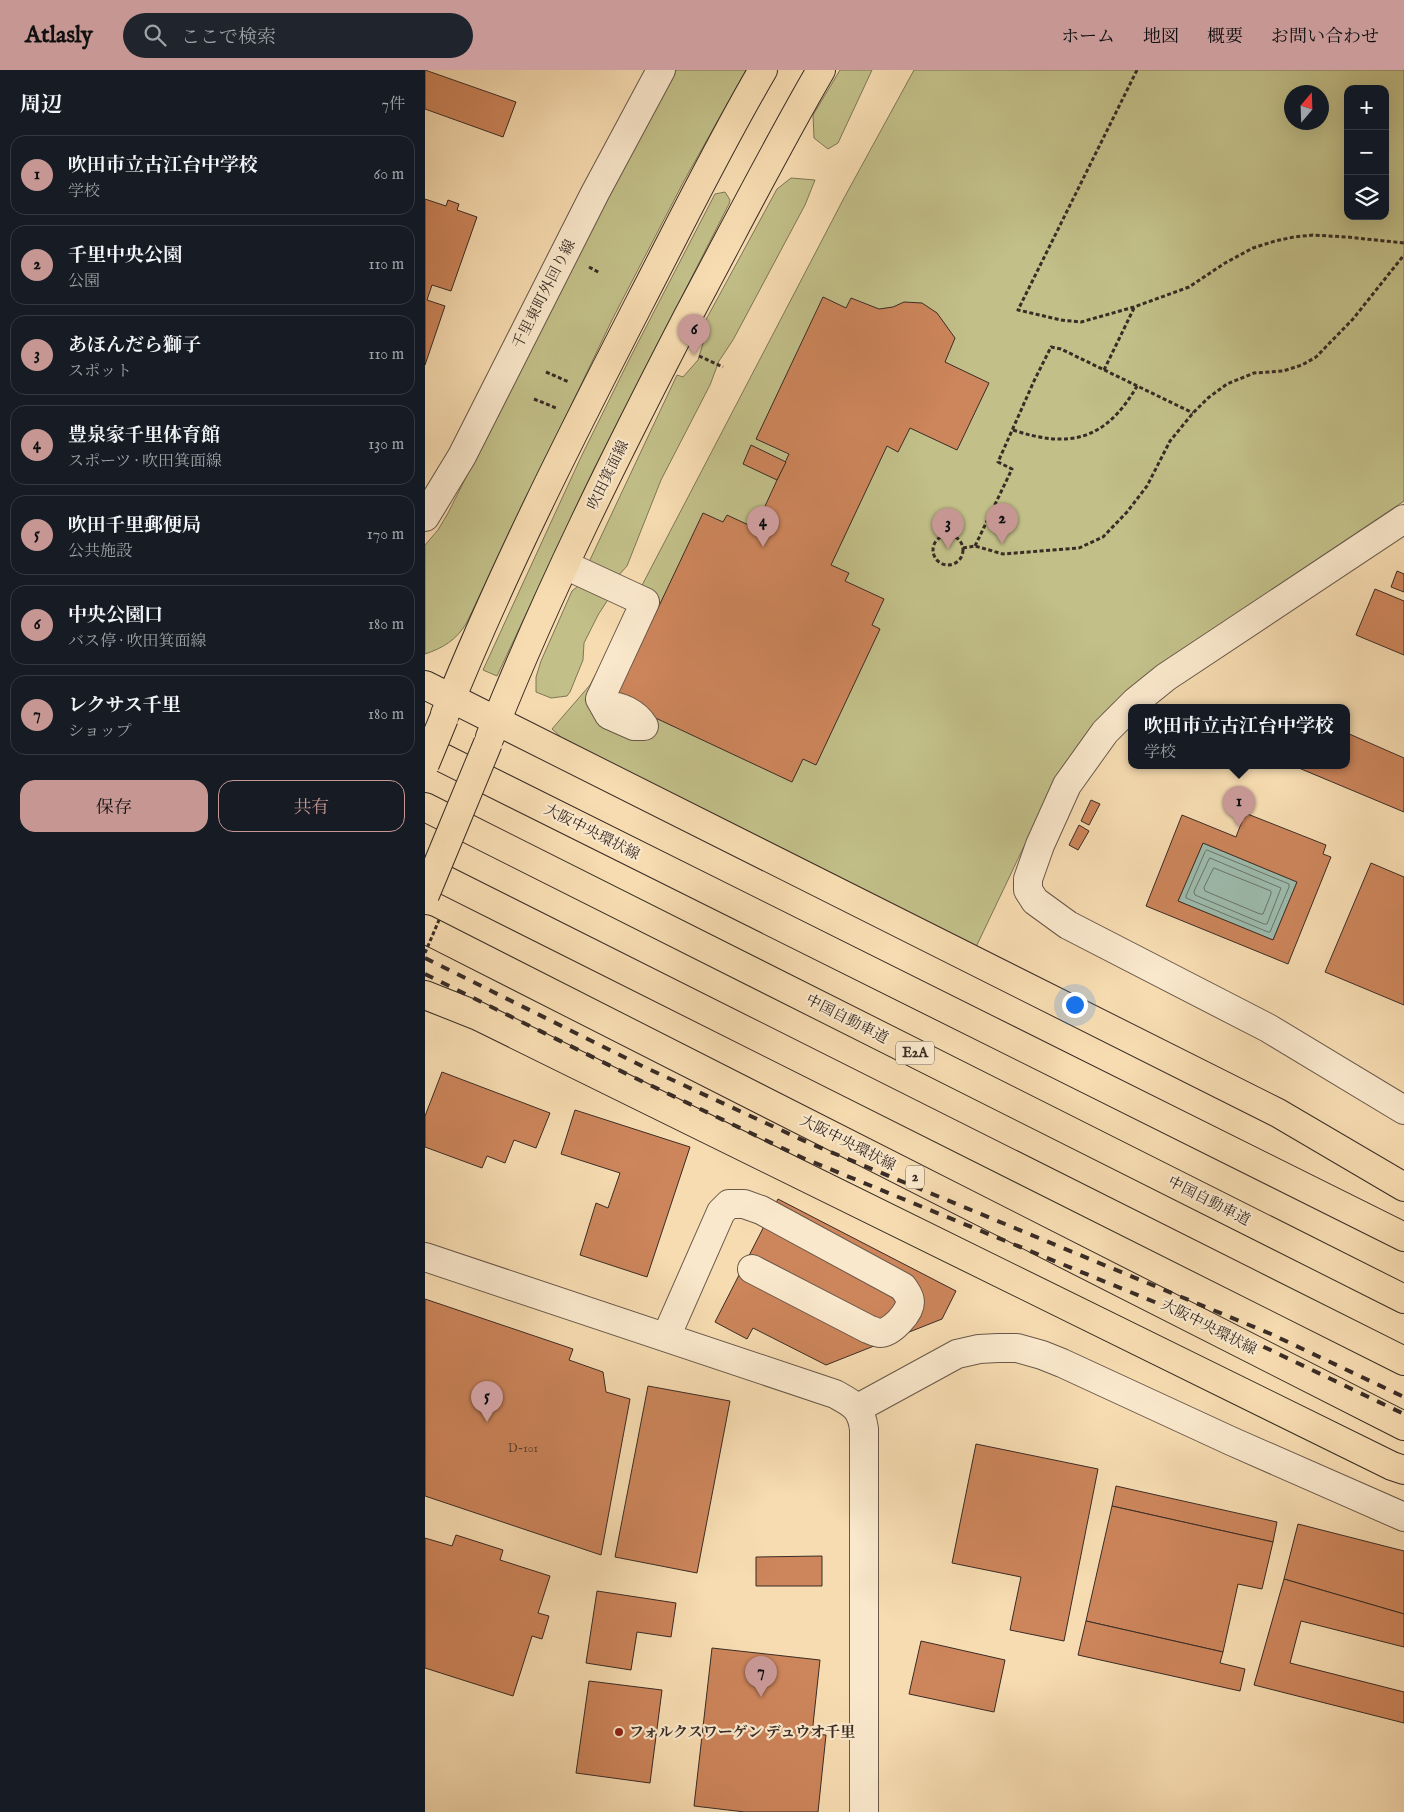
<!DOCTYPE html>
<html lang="ja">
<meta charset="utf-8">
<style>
:root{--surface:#171b24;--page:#20242c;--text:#f1f3f6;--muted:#9ea1a6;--line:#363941;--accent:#c59692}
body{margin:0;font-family:"IM FELL English","Noto Serif JP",serif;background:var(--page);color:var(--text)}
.controls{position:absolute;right:15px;top:15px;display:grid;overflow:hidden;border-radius:10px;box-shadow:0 5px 20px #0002}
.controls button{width:45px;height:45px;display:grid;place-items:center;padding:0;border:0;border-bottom:1px solid var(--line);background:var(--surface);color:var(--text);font:25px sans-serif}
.compass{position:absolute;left:859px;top:15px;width:45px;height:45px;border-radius:50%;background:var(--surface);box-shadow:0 5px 20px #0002;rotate:19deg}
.you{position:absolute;left:649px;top:934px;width:18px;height:18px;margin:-12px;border:4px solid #fff;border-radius:50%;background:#1a73e8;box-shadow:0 0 0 8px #1a73e833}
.badge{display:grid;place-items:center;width:32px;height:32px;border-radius:50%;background:var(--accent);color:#111;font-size:16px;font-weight:700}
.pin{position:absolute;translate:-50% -41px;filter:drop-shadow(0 1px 2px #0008)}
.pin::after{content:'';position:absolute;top:26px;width:18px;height:15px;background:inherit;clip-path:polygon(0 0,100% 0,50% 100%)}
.popup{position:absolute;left:703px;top:634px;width:222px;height:65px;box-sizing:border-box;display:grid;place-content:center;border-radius:10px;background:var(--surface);filter:drop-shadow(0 1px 4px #0005);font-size:16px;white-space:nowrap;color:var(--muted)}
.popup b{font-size:19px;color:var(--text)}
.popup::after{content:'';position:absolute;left:50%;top:100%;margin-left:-10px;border:10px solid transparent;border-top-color:var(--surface)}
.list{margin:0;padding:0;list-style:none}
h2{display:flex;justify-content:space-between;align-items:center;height:65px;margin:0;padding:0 20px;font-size:21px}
h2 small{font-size:16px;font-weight:400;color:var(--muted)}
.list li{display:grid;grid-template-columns:32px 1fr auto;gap:15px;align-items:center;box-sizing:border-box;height:80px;margin:0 10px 10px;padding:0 10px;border:1px solid var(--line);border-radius:15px}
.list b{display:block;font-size:19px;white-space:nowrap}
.list p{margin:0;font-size:16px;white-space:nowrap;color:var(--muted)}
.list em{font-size:16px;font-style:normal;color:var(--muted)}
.actions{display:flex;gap:10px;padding:15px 20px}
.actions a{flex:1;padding:11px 0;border:1px solid var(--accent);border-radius:15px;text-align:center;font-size:18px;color:var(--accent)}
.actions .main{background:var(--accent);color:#111}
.icon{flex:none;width:28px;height:28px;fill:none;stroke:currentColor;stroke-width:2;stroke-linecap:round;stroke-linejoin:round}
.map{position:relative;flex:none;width:979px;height:1742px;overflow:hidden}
header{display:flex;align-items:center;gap:30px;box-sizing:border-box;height:70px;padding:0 25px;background:var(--accent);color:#111}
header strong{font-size:24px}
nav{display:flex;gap:28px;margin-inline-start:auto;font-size:18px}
.search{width:350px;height:45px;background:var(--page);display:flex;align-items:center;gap:12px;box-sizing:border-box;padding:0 18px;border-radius:28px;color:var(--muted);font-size:19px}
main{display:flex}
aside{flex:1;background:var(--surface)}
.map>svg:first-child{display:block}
</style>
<header>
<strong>Atlasly</strong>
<div class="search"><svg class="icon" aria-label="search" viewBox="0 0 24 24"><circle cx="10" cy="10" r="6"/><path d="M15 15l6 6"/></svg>ここで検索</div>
<nav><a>ホーム</a><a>地図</a><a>概要</a><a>お問い合わせ</a></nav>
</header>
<main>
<aside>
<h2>周辺<small>7件</small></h2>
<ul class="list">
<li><span class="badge">1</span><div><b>吹田市立古江台中学校</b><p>学校</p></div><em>60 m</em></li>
<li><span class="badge">2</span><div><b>千里中央公園</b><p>公園</p></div><em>110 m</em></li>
<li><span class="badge">3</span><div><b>あほんだら獅子</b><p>スポット</p></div><em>110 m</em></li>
<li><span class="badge">4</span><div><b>豊泉家千里体育館</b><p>スポーツ · 吹田箕面線</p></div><em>130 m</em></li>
<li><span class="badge">5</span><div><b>吹田千里郵便局</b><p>公共施設</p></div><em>170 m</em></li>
<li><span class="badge">6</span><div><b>中央公園口</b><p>バス停 · 吹田箕面線</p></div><em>180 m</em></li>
<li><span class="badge">7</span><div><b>レクサス千里</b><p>ショップ</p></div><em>180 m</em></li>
</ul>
<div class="actions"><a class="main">保存</a><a>共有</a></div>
</aside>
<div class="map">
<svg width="979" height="1742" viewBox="0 0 979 1742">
<rect width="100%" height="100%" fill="#f7dcb1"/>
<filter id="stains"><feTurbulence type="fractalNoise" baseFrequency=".004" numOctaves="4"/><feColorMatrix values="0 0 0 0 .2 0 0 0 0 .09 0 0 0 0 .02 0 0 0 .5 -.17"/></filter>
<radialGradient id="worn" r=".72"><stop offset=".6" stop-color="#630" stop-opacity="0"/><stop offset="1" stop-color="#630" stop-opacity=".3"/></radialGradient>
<g fill="#c2bf88" stroke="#7e7657" fill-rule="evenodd">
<path d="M 251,0 L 321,0 L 259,111 L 188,248 L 41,554 C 31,570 18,578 0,584 L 0,475 L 13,460 L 23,443 L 214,65 Z"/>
<path d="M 415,0 L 447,0 L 413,73 L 403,79 L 389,68 L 388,45 Z"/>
<path d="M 489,0 L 979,0 L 979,431 L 734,595 C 713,612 692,628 675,647 C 659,665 646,685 633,705 L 551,877 L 137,668 L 127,659 L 165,615 L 419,128 ZM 923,19 L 960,19 L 960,146 L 923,146 ZM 866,22 L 896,22 L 896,52 L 866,52 Z"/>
<path d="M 366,108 L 390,110 L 380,135 L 308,270 L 294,291 L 285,315 L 236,410 L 202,496 L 193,506 L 164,492 L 252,305 L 258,307 L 273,290 L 282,260 L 277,257 L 352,119 Z"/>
<path d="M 300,122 L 305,130 L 304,134 L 169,399 L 72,606 L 58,600 L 156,387 L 205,288 L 290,124 Z"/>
<path d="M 153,516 L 184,528 L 173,545 L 159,573 L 158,590 L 145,622 L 142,626 L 126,628 L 111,622 L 111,607 L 116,591 L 147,521 Z"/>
</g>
<path fill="#9dbbad" stroke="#758277" d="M 778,773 L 872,812 L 848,870 L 753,831 Z"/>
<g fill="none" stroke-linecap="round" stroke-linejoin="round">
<g stroke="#6b746a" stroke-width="1">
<path d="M 782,780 L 864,814 L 864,817 L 845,862 L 843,862 L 761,828 L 761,826 L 780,782 Z"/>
<path d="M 785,788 L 856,818 L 842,854 L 839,854 L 770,825 L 769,822 Z"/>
<path d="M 789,798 L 846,821 L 846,824 L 838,844 L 835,844 L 780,821 L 779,818 Z"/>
</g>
</g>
<g fill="#cd855b" stroke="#392c26" fill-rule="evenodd">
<path d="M 0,0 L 91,32 L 78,67 L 0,39 Z"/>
<path d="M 0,129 L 21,136 L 23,130 L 34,134 L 32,140 L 52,147 L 26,221 L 7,215 L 2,230 L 20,236 L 0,295 Z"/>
<path d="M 398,227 L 421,238 L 426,228 L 454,239 L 468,237 L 479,232 L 497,233 L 512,243 L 530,268 L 520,292 L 564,313 L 532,380 L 485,358 L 473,382 L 462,376 L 406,495 L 424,503 L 420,511 L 459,529 L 447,555 L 455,559 L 391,695 L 378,689 L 367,712 L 190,629 L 278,443 L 298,452 L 302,445 L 330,458 L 364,384 L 331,369 Z"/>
<path d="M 326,375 L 361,392 L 352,410 L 318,394 Z"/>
<path d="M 972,501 L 979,504 L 979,522 L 966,517 Z"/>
<path d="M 950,519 L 979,531 L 979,585 L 931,565 Z"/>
<path d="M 922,663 L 979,688 L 979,742 L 869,696 L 922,696 Z"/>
<path d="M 666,730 L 675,734 L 664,755 L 656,751 Z"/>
<path d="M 820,743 L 901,775 L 898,784 L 906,787 L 863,894 L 721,836 L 757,745 L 811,767 ZM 778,773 L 872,812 L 848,870 L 753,831 Z"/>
<path d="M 654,755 L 664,761 L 653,780 L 644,775 Z"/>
<path d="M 946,793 L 979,807 L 979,935 L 900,902 Z"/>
<path d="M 17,1002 L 125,1043 L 111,1078 L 89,1070 L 80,1093 L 62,1086 L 57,1098 L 0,1077 L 0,1046 Z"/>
<path d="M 150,1040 L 265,1077 L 222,1207 L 155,1185 L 171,1133 L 183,1138 L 195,1103 L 136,1084 Z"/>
<path d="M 353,1129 L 531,1221 L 517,1249 L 401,1295 L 328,1258 L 322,1269 L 290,1252 Z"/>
<path d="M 0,1229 L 148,1279 L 144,1290 L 178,1302 L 181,1322 L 205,1329 L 176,1485 L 0,1426 Z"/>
<path d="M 223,1316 L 305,1331 L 272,1503 L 190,1487 Z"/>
<path d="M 551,1374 L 673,1399 L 639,1571 L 585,1560 L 596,1507 L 527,1493 Z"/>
<path d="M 691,1416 L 852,1452 L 848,1472 L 687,1436 Z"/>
<path d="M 687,1436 L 848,1472 L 837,1519 L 813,1514 L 798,1582 L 661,1551 Z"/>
<path d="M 873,1454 L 979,1481 L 979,1544 L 859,1509 Z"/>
<path d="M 31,1465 L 78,1480 L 75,1490 L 125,1506 L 113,1543 L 124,1546 L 117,1569 L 107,1566 L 88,1626 L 0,1598 L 0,1468 L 27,1476 Z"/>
<path d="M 397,1486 L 397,1516 L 331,1516 L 331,1487 Z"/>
<path d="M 859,1509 L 979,1544 L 979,1577 L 876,1551 L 865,1593 L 979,1622 L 979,1653 L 829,1615 Z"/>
<path d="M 172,1521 L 251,1533 L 246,1567 L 212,1562 L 206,1600 L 161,1593 Z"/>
<path d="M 661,1551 L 798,1582 L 795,1593 L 820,1599 L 815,1621 L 653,1585 Z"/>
<path d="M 496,1571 L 580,1590 L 569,1642 L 484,1624 Z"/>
<path d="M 287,1578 L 395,1590 L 387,1664 L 401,1665 L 393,1742 L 320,1742 L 269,1736 Z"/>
<path d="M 164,1611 L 237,1620 L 225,1713 L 151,1703 Z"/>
</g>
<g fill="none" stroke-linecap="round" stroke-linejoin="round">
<defs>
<g id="minor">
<path d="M 0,447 L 37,386 L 170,123 L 236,0"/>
<path d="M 979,449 L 741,607 L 710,632 L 680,662 L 642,715 L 615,775 L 603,809 L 603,820 L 610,831 L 643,855 L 843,958 L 979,1040"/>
<path d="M 140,495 L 220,532 L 175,629 L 184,645 L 209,656 L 219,656 C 211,643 195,635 180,636"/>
<path d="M 0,1187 L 410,1324 C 428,1334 436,1337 439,1359 L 439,1742"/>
<path d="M 241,1267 L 296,1142 L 304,1134 L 319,1134 L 336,1140 L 478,1217 C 481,1222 485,1226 485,1232 C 485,1243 466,1263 455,1263 C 452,1263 446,1260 443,1259 L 327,1199"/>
<path d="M 433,1338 L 532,1284 L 554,1279 L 573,1278 L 592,1278 L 617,1285 L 637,1293 L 806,1371 L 979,1447"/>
</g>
<g id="major">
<path d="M 0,615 L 853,1043 L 979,1117"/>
<path d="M 20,644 C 77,502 146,366 216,230 C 256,153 294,75 338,0"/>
<path d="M 65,667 C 122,523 192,383 263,246 C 307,164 349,81 396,0"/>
<path d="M 0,679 L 979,1167"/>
<path d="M 0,859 L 979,1356"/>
<path d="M 0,925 L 53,946 L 967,1396 L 979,1400"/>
</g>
<g id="highway">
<path d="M 0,737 L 979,1229"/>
<path d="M 0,800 L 979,1291"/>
</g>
</defs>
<use href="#minor" stroke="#685849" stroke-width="30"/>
<use href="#major" stroke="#392c26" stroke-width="30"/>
<use href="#highway" stroke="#392c26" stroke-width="30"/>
<g stroke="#392c26" stroke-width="3" stroke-dasharray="4 2.5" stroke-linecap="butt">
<path d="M 712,0 L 593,240 L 636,250 L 656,252 L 709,237 L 764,217 L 800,193 L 828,178 L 850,171 L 869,167 L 888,165 L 922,167 L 979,173"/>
<path d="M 164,197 L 175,203"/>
<path d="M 274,286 L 298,297"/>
<path d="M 679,300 L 709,238"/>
<path d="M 121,302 L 144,312"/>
<path d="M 109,329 L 131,338"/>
<path d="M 588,360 C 645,379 681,370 712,316"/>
<circle cx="523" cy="480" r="15"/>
<path d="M 550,476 L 587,399 L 573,392 L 609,311 L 626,277 L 636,279 L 768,343"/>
<path d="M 538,478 L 550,476 L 578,484 L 654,478 L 678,467 L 702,442 L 722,416 L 745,371 L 768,343 L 783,328 L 802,314 L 829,303 L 858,301 L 877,295 L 891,287 L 928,249 L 979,185"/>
</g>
<use href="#minor" stroke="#fae8cc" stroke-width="28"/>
<use href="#major" stroke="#f7dcb1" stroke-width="28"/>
<use href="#highway" stroke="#f7dcb1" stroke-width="28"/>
<g stroke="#392c26" stroke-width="4" stroke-dasharray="9 9" stroke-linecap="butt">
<path d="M 0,888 L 215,995 L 384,1073 L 846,1264 L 979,1327"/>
<path d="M 0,904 L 208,1007 L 378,1088 L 837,1276 L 979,1344"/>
</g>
<defs>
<g id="major-bridge">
<path d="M 0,694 L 19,648"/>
<path d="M 0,825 L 63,673"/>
</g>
</defs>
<use href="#major-bridge" stroke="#392c26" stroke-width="30" stroke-linecap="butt"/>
<path stroke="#392c26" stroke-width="3" stroke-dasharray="4 2.5" stroke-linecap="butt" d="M 0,883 L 14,850"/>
<use href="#major-bridge" stroke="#f7dcb1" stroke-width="28"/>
</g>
<circle fill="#8f2418" stroke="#fae8cc" stroke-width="2" cx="194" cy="1662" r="5"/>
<g text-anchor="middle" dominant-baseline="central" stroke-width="4.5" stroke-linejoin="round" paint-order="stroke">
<g font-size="12" fill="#5e4233">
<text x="98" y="1378">D-101</text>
</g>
<g fill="#fae8cc" stroke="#736458" stroke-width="1">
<rect x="471" y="971.5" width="38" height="23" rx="4"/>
<rect x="481" y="1095.5" width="18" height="23" rx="4"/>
</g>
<g font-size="14" font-weight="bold" fill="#392c26">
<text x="490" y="983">E2A</text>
<text x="490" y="1107">2</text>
</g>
<g font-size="15" fill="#392c26" stroke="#fae8cc">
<text transform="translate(119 224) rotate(-63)">千里東町外回り線</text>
<text transform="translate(183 405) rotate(-64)">吹田箕面線</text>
<text transform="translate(167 762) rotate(27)">大阪中央環状線</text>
<text transform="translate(422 949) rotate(27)">中国自動車道</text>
<text transform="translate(423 1073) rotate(27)">大阪中央環状線</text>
<text transform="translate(784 1131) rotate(27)">中国自動車道</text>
<text transform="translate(784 1257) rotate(27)">大阪中央環状線</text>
</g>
<g font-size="15" font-weight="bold" fill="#392c26" stroke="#fae8cc" text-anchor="start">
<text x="204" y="1662">フォルクスワーゲン デュウオ千里</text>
</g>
</g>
<rect width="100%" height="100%" filter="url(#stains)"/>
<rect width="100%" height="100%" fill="url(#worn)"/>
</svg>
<div class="controls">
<button>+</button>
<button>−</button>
<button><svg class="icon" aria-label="layers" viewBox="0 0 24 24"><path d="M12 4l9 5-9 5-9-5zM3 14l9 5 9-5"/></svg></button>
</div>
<svg class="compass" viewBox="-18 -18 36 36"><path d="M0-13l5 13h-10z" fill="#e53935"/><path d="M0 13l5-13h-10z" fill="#9ea1a6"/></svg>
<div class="you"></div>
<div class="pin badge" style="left:814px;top:757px">1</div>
<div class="popup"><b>吹田市立古江台中学校</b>学校</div>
<div class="pin badge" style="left:577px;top:474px">2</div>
<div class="pin badge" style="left:523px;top:479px">3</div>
<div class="pin badge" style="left:338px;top:477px">4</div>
<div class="pin badge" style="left:62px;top:1352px">5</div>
<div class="pin badge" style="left:269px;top:285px">6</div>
<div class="pin badge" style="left:336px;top:1627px">7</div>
</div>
</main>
